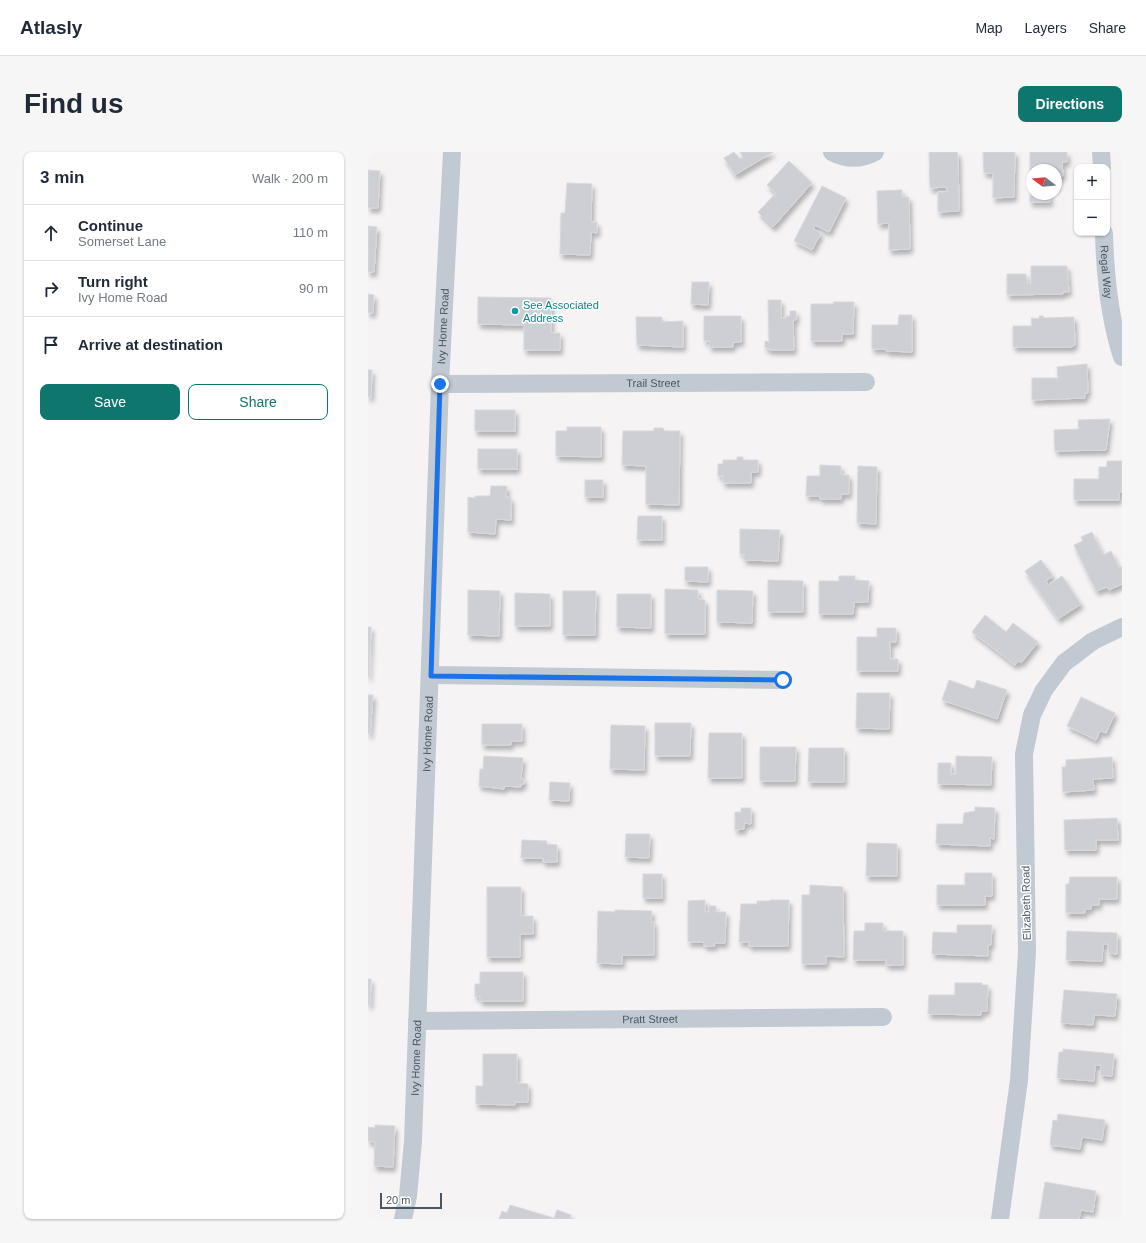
<!DOCTYPE html>
<meta charset="utf-8">
<style>
:root{--surface:#fff;--page:#f6f6f7;--text:#1f2937;--muted:#747a83;--line:#e0e1e3;--accent:#0f766e}
body{margin:0;font-family:Helvetica,sans-serif;background:var(--page);color:var(--text)}
.controls{position:absolute;right:12px;top:12px;display:grid;overflow:hidden;border-radius:8px;box-shadow:0 1px 3px #0004}
.controls button{width:36px;height:36px;display:grid;place-items:center;padding:0;border:0;border-bottom:1px solid var(--line);background:var(--surface);color:var(--text);font:20px sans-serif}
.compass{position:absolute;left:658px;top:12px;width:36px;height:36px;border-radius:50%;background:var(--surface);box-shadow:0 1px 3px #0004;rotate:286deg}
.scale{position:absolute;left:12px;bottom:10px;width:62px;box-sizing:border-box;padding-left:4px;border:2px solid #4a5661;border-top:0;font-size:11px;line-height:14px;white-space:nowrap;color:#4a5661;-webkit-text-stroke:3px #fff;paint-order:stroke}
.stop{position:absolute;width:12px;height:12px;margin:-9px;border:3px solid #1a73e8;border-radius:50%;background:#fff}
.stop.end{background:#1a73e8;border-color:#fff;box-shadow:0 1px 4px #0008}
.list{margin:0;padding:0;list-style:none}
h2{display:flex;justify-content:space-between;align-items:center;height:52px;margin:0;padding:0 16px;font-size:17px}
h2 small{font-size:13px;font-weight:400;color:var(--muted)}
.list li{display:grid;grid-template-columns:26px 1fr auto;gap:12px;align-items:center;box-sizing:border-box;height:56px;padding:0 16px;border-top:1px solid var(--line)}
.list b{display:block;font-size:15px;white-space:nowrap}
.list p{margin:0;font-size:13px;white-space:nowrap;color:var(--muted)}
.list em{font-size:13px;font-style:normal;color:var(--muted)}
.actions{display:flex;gap:8px;padding:12px 16px}
.actions a{flex:1;padding:9px 0;border:1px solid var(--accent);border-radius:8px;text-align:center;font-size:14px;color:var(--accent)}
.actions .main{background:var(--accent);color:#fff}
.icon{flex:none;width:22px;height:22px;fill:none;stroke:currentColor;stroke-width:2;stroke-linecap:round;stroke-linejoin:round}
.map{position:relative;flex:none;width:754px;height:1067px;overflow:hidden;border-radius:8px}
header{display:flex;align-items:center;gap:24px;box-sizing:border-box;height:56px;padding:0 20px;background:var(--surface);border-bottom:1px solid var(--line)}
header strong{font-size:19px}
nav{display:flex;gap:22px;margin-inline-start:auto;font-size:14px}
.intro{display:flex;align-items:center;justify-content:space-between;box-sizing:border-box;height:96px;padding:0 24px}
h1{margin:0;font-size:28px}
.button{padding:10px 18px;border-radius:8px;background:var(--accent);color:#fff;font-size:14px;font-weight:700}
main{display:flex;gap:24px;padding:0 24px}
aside{flex:1;background:var(--surface);border-radius:8px;box-shadow:0 1px 3px #0004}
.map>svg:first-child{display:block}
</style>
<header>
<strong>Atlasly</strong>
<nav><a>Map</a><a>Layers</a><a>Share</a></nav>
</header>
<div class="intro"><h1>Find us</h1><a class="button">Directions</a></div>
<main>
<aside>
<h2>3 min<small>Walk · 200 m</small></h2>
<ul class="list">
<li><svg class="icon" aria-label="ahead" viewBox="0 0 24 24"><path d="M12 20V5M6 11l6-6 6 6"/></svg><div><b>Continue</b><p>Somerset Lane</p></div><em>110 m</em></li>
<li><svg class="icon" aria-label="right" viewBox="0 0 24 24"><path d="M7 20v-9h11M14 6l5 5-5 5"/></svg><div><b>Turn right</b><p>Ivy Home Road</p></div><em>90 m</em></li>
<li><svg class="icon" aria-label="arrive" viewBox="0 0 24 24"><path d="M6 21V4h12l-3 4 3 4H6"/></svg><div><b>Arrive at destination</b></div></li>
</ul>
<div class="actions"><a class="main">Save</a><a>Share</a></div>
</aside>
<div class="map">
<svg width="754" height="1067" viewBox="0 0 754 1067">
<defs>
<filter id="shadow"><feDropShadow dx="2.5" dy="4.5" stdDeviation="2" flood-color="#0004"/></filter>
</defs>
<rect width="100%" height="100%" fill="#f5f3f3"/>
<g fill="#cdcfd5" stroke="#d7d9de" filter="url(#shadow)">
<path d="M 366,0 L 372,7 L 375,5 L 372,0 L 405,0 L 367,23 L 356,6 Z"/>
<path d="M 561,0 L 589,0 L 590,3 L 591,59 L 570,60 L 570,40 L 579,40 L 579,35 L 562,36 Z"/>
<path d="M 615,0 L 647,0 L 646,45 L 625,46 L 625,21 L 616,21 Z"/>
<path d="M 662,0 L 699,0 L 699,10 L 694,10 L 695,24 L 688,24 L 688,18 L 664,18 L 664,42 L 682,42 L 682,50 L 662,50 Z"/>
<path d="M 421,9 L 444,31 L 405,75 L 390,60 L 408,41 L 399,33 Z"/>
<path d="M 0,18 L 12,19 L 10,56 L 0,56 Z"/>
<path d="M 199,31 L 224,32 L 223,70 L 229,70 L 229,81 L 223,80 L 222,103 L 192,102 L 193,61 L 197,61 Z"/>
<path d="M 454,34 L 478,46 L 461,80 L 447,73 L 445,77 L 453,81 L 444,98 L 426,89 Z"/>
<path d="M 534,38 L 534,45 L 541,45 L 542,97 L 521,98 L 521,71 L 510,72 L 509,39 Z"/>
<path d="M 0,74 L 9,75 L 6,120 L 0,120 Z"/>
<path d="M 663,114 L 699,114 L 701,140 L 695,140 L 695,142 L 639,143 L 639,122 L 658,122 L 659,131 L 663,131 Z"/>
<path d="M 324,130 L 341,130 L 340,153 L 323,152 Z"/>
<path d="M 0,142 L 6,143 L 5,161 L 0,161 Z"/>
<path d="M 110,145 L 183,146 L 183,181 L 192,181 L 192,198 L 156,198 L 156,173 L 110,172 Z"/>
<path d="M 400,148 L 413,148 L 413,166 L 418,166 L 418,164 L 422,164 L 422,159 L 428,159 L 428,168 L 425,168 L 426,198 L 401,198 L 401,196 L 397,196 L 397,189 L 401,190 Z"/>
<path d="M 465,150 L 486,150 L 485,182 L 474,182 L 474,189 L 443,189 L 443,152 L 466,152 Z"/>
<path d="M 531,163 L 544,163 L 544,200 L 518,199 L 519,197 L 504,197 L 504,173 L 530,173 Z"/>
<path d="M 336,164 L 373,164 L 373,190 L 365,190 L 365,195 L 341,195 L 342,189 L 336,189 Z"/>
<path d="M 671,164 L 675,164 L 676,166 L 706,165 L 707,193 L 703,195 L 645,195 L 645,174 L 664,174 L 663,166 L 671,167 Z"/>
<path d="M 268,165 L 294,165 L 294,170 L 315,169 L 315,195 L 269,193 Z"/>
<path d="M 719,212 L 720,241 L 717,241 L 717,246 L 664,248 L 664,226 L 690,226 L 689,215 Z"/>
<path d="M 0,218 L 4,218 L 3,245 L 0,245 Z"/>
<rect x="107" y="258" width="40" height="21"/>
<path d="M 742,267 L 738,298 L 687,299 L 686,278 L 711,277 L 710,268 Z"/>
<path d="M 199,275 L 233,275 L 233,305 L 188,304 L 188,279 L 199,279 Z"/>
<path d="M 286,276 L 295,276 L 296,279 L 312,279 L 311,353 L 278,352 L 278,314 L 254,313 L 255,279 L 286,279 Z"/>
<rect x="110" y="297" width="39" height="20"/>
<path d="M 369,305 L 375,305 L 375,308 L 390,308 L 390,320 L 383,320 L 383,331 L 355,331 L 355,324 L 350,324 L 350,312 L 355,312 L 355,308 L 369,308 Z"/>
<path d="M 739,309 L 754,309 L 754,340 L 751,340 L 751,348 L 706,348 L 706,327 L 731,327 L 731,315 L 739,315 Z"/>
<path d="M 452,313 L 473,314 L 473,323 L 481,323 L 481,342 L 473,342 L 473,347 L 452,347 L 452,344 L 438,344 L 439,324 L 452,324 Z"/>
<path d="M 490,314 L 509,315 L 508,372 L 489,371 Z"/>
<rect x="217" y="328" width="18" height="17"/>
<path d="M 123,334 L 139,334 L 138,345 L 143,346 L 143,368 L 128,367 L 127,382 L 100,380 L 100,345 L 107,346 L 107,344 L 122,344 Z"/>
<path d="M 270,364 L 294,364 L 294,388 L 269,388 Z"/>
<path d="M 372,377 L 412,378 L 410,409 L 376,408 L 376,402 L 372,402 Z"/>
<path d="M 724,380 L 735,403 L 743,399 L 751,416 L 754,414 L 754,432 L 741,438 L 739,435 L 728,439 L 706,393 L 715,389 L 713,385 Z"/>
<path d="M 673,408 L 685,424 L 678,429 L 680,433 L 694,424 L 713,452 L 690,467 L 657,419 Z"/>
<path d="M 317,415 L 340,415 L 340,430 L 317,429 Z"/>
<path d="M 471,424 L 487,424 L 487,428 L 501,429 L 500,450 L 486,450 L 485,462 L 451,462 L 451,429 L 471,429 Z"/>
<path d="M 400,428 L 435,429 L 435,460 L 400,460 Z"/>
<path d="M 297,437 L 330,438 L 330,447 L 337,448 L 337,482 L 297,482 Z"/>
<path d="M 100,438 L 132,439 L 131,484 L 100,483 Z"/>
<path d="M 349,438 L 385,439 L 384,471 L 349,470 Z"/>
<path d="M 195,439 L 228,439 L 227,483 L 195,483 Z"/>
<path d="M 147,441 L 182,442 L 182,474 L 147,474 Z"/>
<path d="M 249,442 L 283,442 L 283,476 L 249,475 Z"/>
<path d="M 617,463 L 638,480 L 645,471 L 670,490 L 653,511 L 651,509 L 647,513 L 604,480 Z"/>
<path d="M 0,475 L 3,475 L 1,525 L 0,525 Z"/>
<path d="M 509,476 L 528,476 L 528,490 L 522,490 L 522,507 L 530,507 L 530,519 L 489,519 L 489,485 L 509,485 Z"/>
<path d="M 581,528 L 606,537 L 609,528 L 639,538 L 629,567 L 574,548 Z"/>
<path d="M 489,541 L 522,541 L 521,577 L 488,576 Z"/>
<path d="M 0,543 L 5,543 L 2,582 L 0,582 Z"/>
<path d="M 713,545 L 747,561 L 738,581 L 732,579 L 728,588 L 699,574 Z"/>
<path d="M 287,571 L 323,571 L 322,604 L 287,604 Z"/>
<path d="M 114,572 L 154,572 L 154,589 L 143,589 L 143,593 L 114,593 Z"/>
<path d="M 243,573 L 277,574 L 276,618 L 242,617 Z"/>
<path d="M 341,581 L 374,581 L 374,626 L 340,626 Z"/>
<path d="M 392,595 L 428,595 L 427,629 L 392,629 Z"/>
<path d="M 441,596 L 476,596 L 476,630 L 440,630 Z"/>
<path d="M 116,604 L 155,606 L 153,626 L 156,627 L 156,632 L 153,632 L 153,635 L 136,634 L 136,637 L 111,634 L 112,617 L 115,617 Z"/>
<path d="M 588,604 L 624,605 L 623,633 L 570,632 L 570,611 L 583,611 L 583,622 L 588,622 Z"/>
<path d="M 744,605 L 745,626 L 725,627 L 726,638 L 695,640 L 694,615 L 698,615 L 698,608 Z"/>
<path d="M 182,630 L 202,631 L 201,649 L 181,648 Z"/>
<path d="M 607,655 L 627,656 L 626,687 L 622,686 L 622,694 L 568,692 L 569,672 L 595,672 L 596,661 L 607,659 Z"/>
<path d="M 373,656 L 383,656 L 383,672 L 376,671 L 376,677 L 367,678 L 367,660 L 373,660 Z"/>
<path d="M 749,666 L 750,688 L 728,688 L 728,698 L 697,698 L 696,668 Z"/>
<path d="M 258,682 L 282,682 L 281,706 L 257,705 Z"/>
<path d="M 154,688 L 179,689 L 178,692 L 189,693 L 189,710 L 175,710 L 175,706 L 153,706 Z"/>
<path d="M 499,691 L 529,692 L 529,724 L 498,724 Z"/>
<path d="M 597,721 L 624,721 L 624,744 L 617,744 L 617,753 L 569,753 L 569,733 L 597,733 Z"/>
<rect x="275" y="722" width="19" height="24"/>
<path d="M 702,725 L 749,725 L 749,747 L 731,747 L 731,753 L 723,753 L 723,757 L 717,757 L 717,761 L 698,761 L 698,732 L 701,732 Z"/>
<path d="M 442,733 L 475,735 L 476,805 L 458,804 L 458,812 L 434,812 L 434,743 L 442,743 Z"/>
<path d="M 119,735 L 153,735 L 153,764 L 165,764 L 165,782 L 152,782 L 152,805 L 119,805 Z"/>
<path d="M 337,748 L 337,760 L 341,760 L 341,754 L 348,754 L 348,760 L 358,760 L 357,791 L 346,791 L 347,794 L 336,794 L 336,790 L 320,790 L 320,749 Z"/>
<path d="M 402,748 L 421,748 L 420,794 L 381,794 L 381,790 L 371,790 L 373,752 L 389,752 L 389,749 L 402,749 Z"/>
<path d="M 247,758 L 284,759 L 283,770 L 286,770 L 286,803 L 254,803 L 254,812 L 229,811 L 230,759 L 247,760 Z"/>
<path d="M 497,771 L 515,771 L 515,779 L 535,779 L 535,813 L 518,813 L 518,808 L 485,808 L 486,779 L 497,779 Z"/>
<path d="M 589,773 L 624,773 L 623,793 L 620,793 L 620,804 L 564,802 L 565,780 L 589,781 Z"/>
<path d="M 699,779 L 749,781 L 749,802 L 740,801 L 740,792 L 735,792 L 734,809 L 698,808 Z"/>
<path d="M 112,820 L 155,820 L 155,849 L 112,849 L 112,844 L 107,845 L 107,832 L 112,832 Z"/>
<path d="M 0,827 L 3,827 L 2,853 L 0,853 Z"/>
<path d="M 587,831 L 614,831 L 613,833 L 620,833 L 619,859 L 613,859 L 613,863 L 560,862 L 561,843 L 587,843 Z"/>
<path d="M 696,838 L 749,842 L 747,864 L 726,863 L 725,873 L 693,871 Z"/>
<path d="M 695,897 L 746,902 L 744,924 L 732,923 L 733,913 L 727,913 L 726,929 L 689,926 L 691,900 L 695,900 Z"/>
<path d="M 115,902 L 149,902 L 149,931 L 160,932 L 160,950 L 147,950 L 147,953 L 108,952 L 108,934 L 115,934 Z"/>
<path d="M 690,962 L 737,968 L 734,988 L 714,985 L 712,997 L 682,993 L 685,968 L 689,969 Z"/>
<path d="M 7,973 L 27,974 L 25,1015 L 6,1014 L 7,990 L 0,989 L 0,975 L 7,976 Z"/>
<path d="M 677,1030 L 728,1039 L 725,1060 L 713,1058 L 711,1067 L 671,1067 Z"/>
<path d="M 142,1053 L 186,1066 L 189,1058 L 203,1063 L 202,1067 L 131,1067 L 134,1059 L 139,1061 Z"/>
</g>
<g fill="none" stroke-linecap="round" stroke-linejoin="round">
<g stroke="#c1cad2" stroke-width="18">
<path d="M 464,0 C 479,8 492,8 507,0"/>
<path d="M 733,0 L 734,15"/>
<path id="s1" d="M 736,81 C 737,122 741,165 754,205"/>
<path id="s2" d="M 72,232 L 498,230"/>
<path d="M 63,523 L 415,528"/>
<path id="s3" d="M 49,869 L 515,865"/>
<path id="s4" d="M 35,1067 L 40,1044 L 45,989 L 72,232 L 84,0"/>
<path d="M 632,1067 L 651,928 L 659,800 L 656,602 L 664,563 L 676,538 L 696,511 L 725,489 L 754,475"/>
</g>
</g>
<g fill="none" stroke-linecap="round" stroke-linejoin="round">
<path stroke="#1a73e8" stroke-width="5" d="M 72,232 L 63,524 L 415,528"/>
</g>
<circle fill="#0f9aa8" stroke="#fff" stroke-width="1.5" cx="147" cy="159" r="4"/>
<g text-anchor="middle" dominant-baseline="central" stroke-width="3" stroke-linejoin="round" paint-order="stroke">
<g font-size="11" fill="#4a5661" stroke="#fff">
<text stroke="none"><textPath href="#s1" startOffset="39">Regal Way</textPath></text>
<text stroke="none"><textPath href="#s4" startOffset="894">Ivy Home Road</textPath></text>
<text stroke="none"><textPath href="#s2" startOffset="213">Trail Street</textPath></text>
<text stroke="none"><textPath href="#s4" startOffset="486">Ivy Home Road</textPath></text>
<text transform="translate(658 751) rotate(-91)">Elizabeth Road</text>
<text stroke="none"><textPath href="#s3" startOffset="233">Pratt Street</textPath></text>
<text stroke="none"><textPath href="#s4" startOffset="162">Ivy Home Road</textPath></text>
</g>
<g font-size="11" fill="#0d838f" stroke="#fff" text-anchor="start">
<text x="155" y="153">See Associated<tspan x="155" dy="13">Address</tspan></text>
</g>
</g>
</svg>
<div class="controls">
<button>+</button>
<button>−</button>
</div>
<svg class="compass" viewBox="-18 -18 36 36"><path d="M0-13l5 13h-10z" fill="#e53935"/><path d="M0 13l5-13h-10z" fill="#747a83"/></svg>
<div class="scale">20 m</div>
<div class="stop" style="left:415px;top:528px"></div>
<div class="stop end" style="left:72px;top:232px"></div>
</div>
</main>
